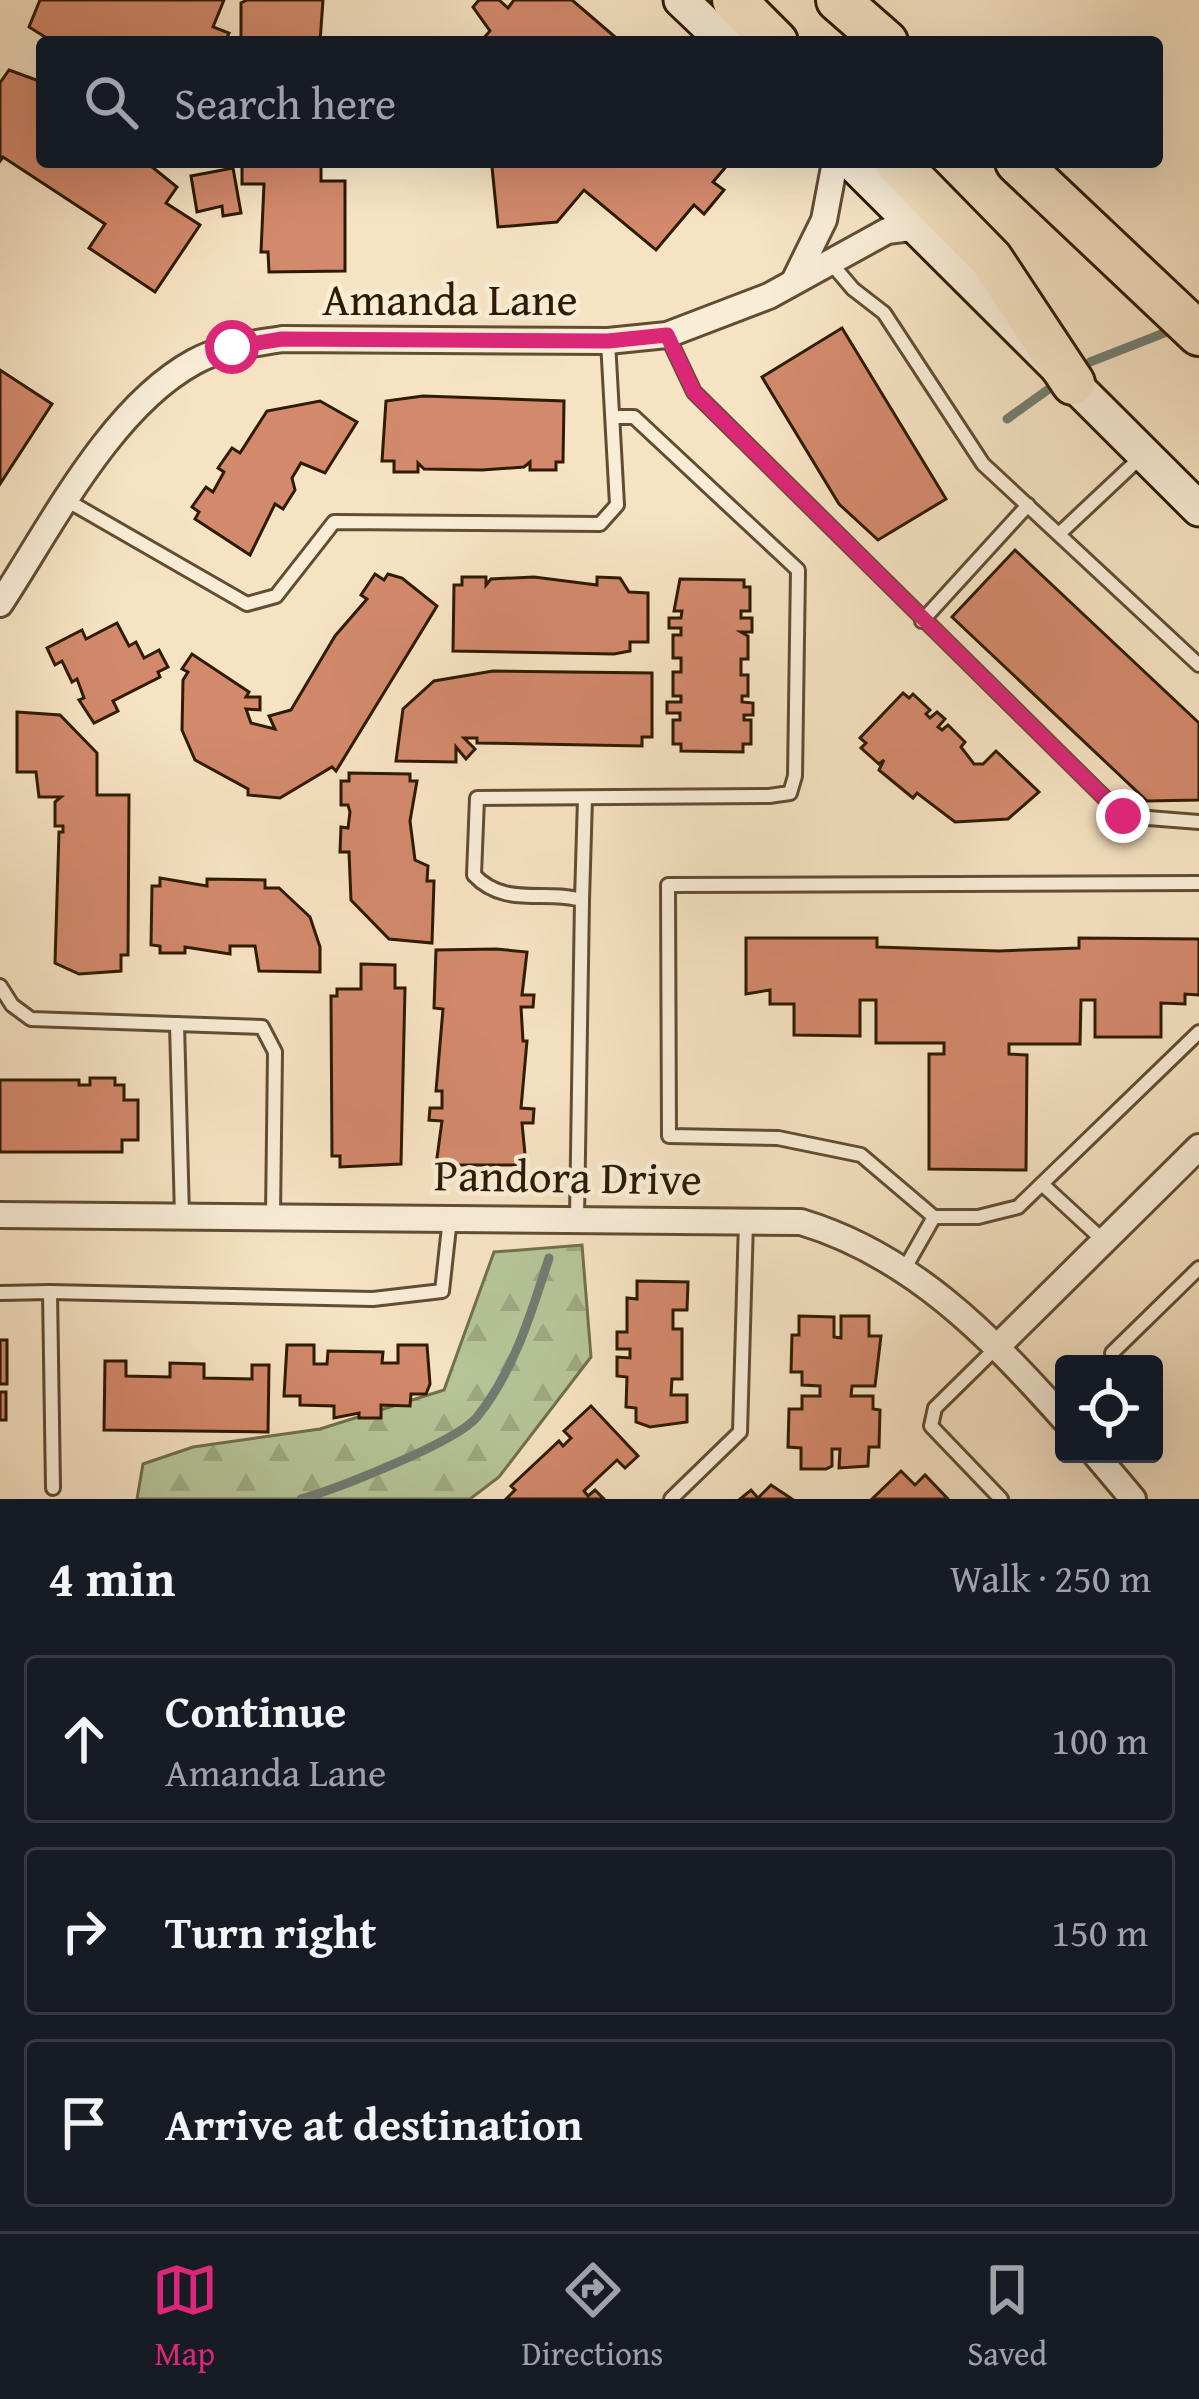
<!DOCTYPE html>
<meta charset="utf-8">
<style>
:root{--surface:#171b24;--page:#242831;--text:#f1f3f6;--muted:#9ea1a6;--line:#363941;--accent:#db2777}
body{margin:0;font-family:"Gentium Book Plus",serif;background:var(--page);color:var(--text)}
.controls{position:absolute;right:36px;bottom:36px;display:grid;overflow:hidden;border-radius:12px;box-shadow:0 12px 48px #0002}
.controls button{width:108px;height:108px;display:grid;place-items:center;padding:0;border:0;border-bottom:3px solid var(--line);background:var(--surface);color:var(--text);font:60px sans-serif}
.stop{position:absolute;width:36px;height:36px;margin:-27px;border:9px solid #db2777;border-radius:50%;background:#fff}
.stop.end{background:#db2777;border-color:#fff;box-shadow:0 3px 12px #0008}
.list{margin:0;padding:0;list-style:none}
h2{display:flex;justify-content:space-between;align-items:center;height:156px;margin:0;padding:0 48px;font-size:51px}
h2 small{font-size:39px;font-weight:400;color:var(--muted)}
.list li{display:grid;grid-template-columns:78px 1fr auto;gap:36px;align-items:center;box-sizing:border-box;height:168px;margin:0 24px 24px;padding:0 24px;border:3px solid var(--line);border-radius:12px}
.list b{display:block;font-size:45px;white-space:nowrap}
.list p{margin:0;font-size:39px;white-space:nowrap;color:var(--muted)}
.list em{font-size:39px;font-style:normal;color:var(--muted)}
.icon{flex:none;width:66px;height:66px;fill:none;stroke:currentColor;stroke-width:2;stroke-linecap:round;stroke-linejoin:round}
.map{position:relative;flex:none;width:1199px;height:1499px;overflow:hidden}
.search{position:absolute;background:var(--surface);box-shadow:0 12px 48px #0002;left:36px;right:36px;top:36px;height:132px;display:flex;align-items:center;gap:30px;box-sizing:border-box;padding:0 42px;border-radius:12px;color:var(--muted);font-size:45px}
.sheet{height:732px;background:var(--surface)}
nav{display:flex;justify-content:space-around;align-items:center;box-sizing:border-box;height:168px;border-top:3px solid var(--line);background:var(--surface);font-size:33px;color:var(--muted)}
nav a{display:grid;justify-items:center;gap:6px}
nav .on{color:var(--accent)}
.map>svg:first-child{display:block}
</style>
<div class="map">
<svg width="1199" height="1499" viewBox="0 0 1199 1499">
<defs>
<pattern id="forest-firs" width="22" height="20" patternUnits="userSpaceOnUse" patternTransform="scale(3)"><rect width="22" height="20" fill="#b6c598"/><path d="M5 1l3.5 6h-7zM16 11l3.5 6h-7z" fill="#9da981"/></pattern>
</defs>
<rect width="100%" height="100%" fill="#f6e3c3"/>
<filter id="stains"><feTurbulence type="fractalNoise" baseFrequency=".00167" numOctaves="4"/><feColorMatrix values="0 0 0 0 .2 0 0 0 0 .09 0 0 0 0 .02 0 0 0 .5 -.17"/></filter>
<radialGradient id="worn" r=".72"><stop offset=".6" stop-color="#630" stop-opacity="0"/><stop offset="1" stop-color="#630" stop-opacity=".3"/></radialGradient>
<path fill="url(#forest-firs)" stroke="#72704c" stroke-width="3" d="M 582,1245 L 591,1357 L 499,1477 L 470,1499 L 137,1499 L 143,1464 L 193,1447 L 320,1429 L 444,1390 L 494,1252 Z"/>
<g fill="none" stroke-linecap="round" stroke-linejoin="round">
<g stroke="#727c71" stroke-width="9">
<path d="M 1090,362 L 1177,328"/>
<path d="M 1007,419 L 1053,386"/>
<path d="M 301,1499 C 336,1489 457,1442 477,1417 C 514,1371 531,1314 549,1258"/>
</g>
</g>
<g fill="#d3896c" stroke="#2f1b01" stroke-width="3">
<path d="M 40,0 L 224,0 L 213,27 L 229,33 L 225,42 L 53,42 L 29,27 Z"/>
<path d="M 247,0 L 323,0 L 320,42 L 241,42 L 241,3 Z"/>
<path d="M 479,0 L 499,0 L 508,8 L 514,0 L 572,0 L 621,42 L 480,42 L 490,31 L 473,7 Z"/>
<path d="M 9,70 L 42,82 L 42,162 L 146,162 L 177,187 L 166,203 L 200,225 L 155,292 L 89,248 L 105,224 L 3,157 L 0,161 L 0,83 Z"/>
<path d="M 242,162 L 321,162 L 321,181 L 345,181 L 345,271 L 269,272 L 268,252 L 261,252 L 264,184 L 242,184 Z"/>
<path d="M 496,162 L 730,162 L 713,182 L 724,190 L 704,214 L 694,205 L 656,250 L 584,190 L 557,222 L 498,227 L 492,167 Z"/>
<path d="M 233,168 L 241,213 L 223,216 L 222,206 L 197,212 L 191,176 Z"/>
<path d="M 842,328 L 946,499 L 878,540 L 839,504 L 762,377 Z"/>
<path d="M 0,370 L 52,404 L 0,484 Z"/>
<path d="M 423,396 L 564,401 L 563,462 L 556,462 L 556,470 L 530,470 L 530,462 L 524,467 L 482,470 L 424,469 L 418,463 L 418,472 L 394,472 L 394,461 L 382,461 L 386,401 Z"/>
<path d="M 320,401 L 357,422 L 325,473 L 301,463 L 292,478 L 295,490 L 283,509 L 275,504 L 250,555 L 195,519 L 199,512 L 192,507 L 206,487 L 213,492 L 224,472 L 218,468 L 232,448 L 240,453 L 267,411 Z"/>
<path d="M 1015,550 L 1199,723 L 1199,800 L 1147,801 L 952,617 Z"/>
<path d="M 375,574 L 384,580 L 388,574 L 402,578 L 437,606 L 336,771 L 332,767 L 280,798 L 248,795 L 248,789 L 195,760 L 182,730 L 183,680 L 188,672 L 182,669 L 192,654 L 249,692 L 246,697 L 260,697 L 260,710 L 246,709 L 251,723 L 275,729 L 269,716 L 291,710 L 335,636 L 367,599 L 361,595 Z"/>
<path d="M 462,577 L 486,577 L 486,585 L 491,579 L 534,577 L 597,585 L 597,577 L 620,578 L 629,592 L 648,593 L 648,642 L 630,642 L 630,651 L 614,654 L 453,651 L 454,585 L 462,585 Z"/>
<path d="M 680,579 L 744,580 L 744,587 L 750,587 L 750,611 L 741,611 L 741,618 L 752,618 L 752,632 L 741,632 L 748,636 L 748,659 L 741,659 L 741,675 L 748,675 L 748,696 L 742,696 L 742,702 L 753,703 L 753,715 L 744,715 L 744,720 L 751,720 L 751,744 L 743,744 L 743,752 L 681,751 L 681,744 L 673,744 L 673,720 L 680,720 L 680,713 L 667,713 L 667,702 L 681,702 L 681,696 L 673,696 L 673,672 L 681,672 L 681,658 L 673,658 L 673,635 L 681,635 L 681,628 L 669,628 L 669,618 L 681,618 L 682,611 L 674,611 Z"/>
<path d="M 117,623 L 129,646 L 136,642 L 144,658 L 159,650 L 168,667 L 158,672 L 160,677 L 113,701 L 118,711 L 94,723 L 79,700 L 84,698 L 77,679 L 72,682 L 62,661 L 55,665 L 47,648 L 82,630 L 86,639 Z"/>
<path d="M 493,671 L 652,673 L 652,737 L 642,737 L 642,746 L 477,743 L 477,738 L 464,738 L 475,749 L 466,759 L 456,747 L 456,762 L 396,761 L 403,709 L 434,681 Z"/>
<path d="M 903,693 L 909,698 L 913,694 L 930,710 L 926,714 L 930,718 L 937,712 L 945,719 L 938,727 L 942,730 L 948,725 L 965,742 L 961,747 L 974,764 L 983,764 L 996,751 L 1039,792 L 1008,819 L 955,822 L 917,793 L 913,798 L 879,770 L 884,760 L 879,764 L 861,748 L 866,743 L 860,738 Z"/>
<path d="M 17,712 L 60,715 L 97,753 L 97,795 L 129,795 L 128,955 L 121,955 L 121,971 L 79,974 L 55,963 L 59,832 L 63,832 L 63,826 L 55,826 L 55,802 L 61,797 L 39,797 L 36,772 L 17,772 Z"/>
<path d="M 349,773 L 410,774 L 410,781 L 417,781 L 410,821 L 415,860 L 428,866 L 427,881 L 434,881 L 432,943 L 389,939 L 351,900 L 349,852 L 340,852 L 341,827 L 348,828 L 350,812 L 348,805 L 341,805 L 341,781 L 349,781 Z"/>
<path d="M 160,878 L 207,886 L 207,879 L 265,880 L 265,888 L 279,888 L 310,917 L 320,947 L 320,972 L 259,971 L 255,946 L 230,946 L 230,954 L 185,947 L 185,953 L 160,953 L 160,946 L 151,945 L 152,886 L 160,886 Z"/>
<path d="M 746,938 L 877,938 L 877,947 L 999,951 L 1079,948 L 1079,938 L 1199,939 L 1199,995 L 1185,994 L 1185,1004 L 1161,1003 L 1161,1037 L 1095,1037 L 1095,1000 L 1081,1000 L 1080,1044 L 1009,1044 L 1009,1054 L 1027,1055 L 1026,1170 L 929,1169 L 929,1054 L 944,1054 L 944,1043 L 876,1043 L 876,1000 L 860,1000 L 860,1036 L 794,1035 L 794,1004 L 770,1004 L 770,990 L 746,994 Z"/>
<path d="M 496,949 L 527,952 L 522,995 L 534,995 L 533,1007 L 521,1007 L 523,1041 L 527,1041 L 521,1108 L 534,1109 L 533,1123 L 522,1123 L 526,1165 L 436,1165 L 442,1121 L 429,1120 L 430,1108 L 442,1108 L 442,1091 L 436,1091 L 443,1009 L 434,1008 L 436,950 Z"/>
<path d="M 361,964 L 395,965 L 395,988 L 405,988 L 401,1164 L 340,1167 L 340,1156 L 332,1156 L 331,996 L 337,996 L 337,989 L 361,989 Z"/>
<path d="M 90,1078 L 115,1078 L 115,1085 L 124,1085 L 124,1100 L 138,1100 L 138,1140 L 122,1140 L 122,1152 L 0,1152 L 0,1080 L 79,1080 L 79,1085 L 90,1085 Z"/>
<path d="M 637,1281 L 688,1282 L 687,1310 L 673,1310 L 673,1329 L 682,1329 L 682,1379 L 672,1379 L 671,1395 L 687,1395 L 687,1422 L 650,1427 L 636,1422 L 636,1408 L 626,1407 L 627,1377 L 617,1376 L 617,1357 L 630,1358 L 630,1349 L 617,1349 L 617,1332 L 627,1332 L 627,1298 L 637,1299 Z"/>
<path d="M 799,1316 L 834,1317 L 834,1337 L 841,1338 L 841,1316 L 869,1316 L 869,1336 L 881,1336 L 875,1386 L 852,1386 L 851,1396 L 873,1396 L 873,1409 L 880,1410 L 879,1447 L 869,1447 L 868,1466 L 839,1468 L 840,1449 L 832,1449 L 832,1466 L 826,1469 L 801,1469 L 801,1448 L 788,1447 L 789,1409 L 802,1409 L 802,1396 L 820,1396 L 820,1386 L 802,1385 L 802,1372 L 791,1372 L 792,1335 L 799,1335 Z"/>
<rect x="0" y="1340" width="7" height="44"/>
<path d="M 287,1345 L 314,1345 L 314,1364 L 327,1364 L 328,1351 L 383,1352 L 382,1363 L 398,1363 L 398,1345 L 427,1345 L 430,1384 L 426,1394 L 411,1394 L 410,1406 L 381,1405 L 381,1418 L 359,1418 L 359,1413 L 334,1418 L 334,1406 L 300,1405 L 300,1396 L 284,1396 Z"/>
<path d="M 105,1361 L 126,1361 L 126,1376 L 170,1377 L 170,1363 L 204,1364 L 204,1378 L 252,1379 L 252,1365 L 269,1365 L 268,1432 L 104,1430 Z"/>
<rect x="0" y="1392" width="6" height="28"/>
<path d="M 591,1406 L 638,1456 L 625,1468 L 617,1460 L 584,1491 L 588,1496 L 595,1490 L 604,1499 L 506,1499 L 515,1490 L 511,1486 L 559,1441 L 563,1446 L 571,1438 L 564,1431 Z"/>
<path d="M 901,1471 L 915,1485 L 925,1475 L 948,1499 L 872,1499 Z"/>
<path d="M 771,1485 L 792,1499 L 740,1499 L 751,1490 L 758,1498 Z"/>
</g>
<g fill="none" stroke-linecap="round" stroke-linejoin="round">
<defs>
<g id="lane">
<path d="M 830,262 L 853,289 L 884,313 L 983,464 L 1199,665"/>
<path d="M 667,335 L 694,392 L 1123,816 L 1199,822"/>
<path d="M 68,501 L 247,604 L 276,596 L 334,522 L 600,524 L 617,505 L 608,341"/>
<path d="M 1059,534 L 1141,457"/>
<path d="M 922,621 L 1028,505"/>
<path d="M 582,900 L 585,798"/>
<path d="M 0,986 L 12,1005 L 31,1019 L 262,1027 L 275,1052 L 273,1216"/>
<path d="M 177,1024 L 182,1216"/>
<path d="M 1042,1184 L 1105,1242"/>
<path d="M 577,1217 L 582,900 C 545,889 505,908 474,875 L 477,798 L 769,796 L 790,793 L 795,776 L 798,570 L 634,417 L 614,417"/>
<path d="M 934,1217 L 978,1217 L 1018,1207 L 1199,1032"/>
<path d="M 905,1268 L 934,1217 L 861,1155 L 778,1138 L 669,1136 L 668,885 L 1199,883"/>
<path d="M 50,1292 L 373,1299 L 442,1291 L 450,1218"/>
<path d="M 0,1293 L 50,1292 L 53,1488"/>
<path d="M 998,1346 L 935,1408 L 931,1426 L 1001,1499"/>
<path d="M 1112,1353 L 1199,1268"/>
<path d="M 671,1499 L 740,1432 L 746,1221"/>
</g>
<g id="street">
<path d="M 795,279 L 824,220 L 835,162"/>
<path d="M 0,604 C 52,525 110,408 194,362 C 221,347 252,344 282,339 L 608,341 L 667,335 L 769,296 L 887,231 L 919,227"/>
<path d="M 0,1215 L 801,1222 C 911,1255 989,1335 1064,1419"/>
<path d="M 999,1345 L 1199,1147"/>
<path d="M 1095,1454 L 1133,1499"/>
</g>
<g id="secondary">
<path d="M 681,0 L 725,42"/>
<path d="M 851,162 L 1199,509"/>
</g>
<g id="highway">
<path d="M 734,0 L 776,42"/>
<path d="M 838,0 L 886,42"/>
<path d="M 896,162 L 991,259 L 1073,383"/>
<path d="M 1017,162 L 1199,334"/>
</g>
</defs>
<use href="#lane" stroke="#614d32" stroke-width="18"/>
<use href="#street" stroke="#614d32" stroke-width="30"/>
<use href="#secondary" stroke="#2f1b01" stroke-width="39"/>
<use href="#highway" stroke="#2f1b01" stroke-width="48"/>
<use href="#lane" stroke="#f9edd8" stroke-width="12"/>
<use href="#street" stroke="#f9edd8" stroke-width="24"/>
<use href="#secondary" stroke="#f9edd8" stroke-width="33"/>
<use href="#highway" stroke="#f6e3c3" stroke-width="42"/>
</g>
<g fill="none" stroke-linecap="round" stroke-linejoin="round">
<path stroke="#db2777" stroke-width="15" d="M 232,347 L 282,339 L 608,341 L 667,335 L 694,392 L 1123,816"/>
</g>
<g text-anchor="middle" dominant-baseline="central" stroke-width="9" stroke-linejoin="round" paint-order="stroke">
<g font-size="45" fill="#2f1b01" stroke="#f9edd8">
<text x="450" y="298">Amanda Lane</text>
<text transform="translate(568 1176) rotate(1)">Pandora Drive</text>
</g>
</g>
<rect width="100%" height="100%" filter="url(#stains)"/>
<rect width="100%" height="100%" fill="url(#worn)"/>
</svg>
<div class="controls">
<button><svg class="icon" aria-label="locate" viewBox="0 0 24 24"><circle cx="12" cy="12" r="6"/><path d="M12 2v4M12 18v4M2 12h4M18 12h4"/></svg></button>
</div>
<div class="stop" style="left:232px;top:347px"></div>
<div class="stop end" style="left:1123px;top:816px"></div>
<div class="search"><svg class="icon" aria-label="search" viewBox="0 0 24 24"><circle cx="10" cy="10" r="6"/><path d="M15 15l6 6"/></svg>Search here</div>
</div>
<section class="sheet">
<h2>4 min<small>Walk · 250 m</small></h2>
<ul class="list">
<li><svg class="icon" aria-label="ahead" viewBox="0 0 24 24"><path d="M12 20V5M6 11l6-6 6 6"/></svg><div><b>Continue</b><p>Amanda Lane</p></div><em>100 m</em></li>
<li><svg class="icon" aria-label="right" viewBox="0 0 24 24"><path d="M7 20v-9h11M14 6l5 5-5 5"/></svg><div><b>Turn right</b></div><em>150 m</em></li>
<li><svg class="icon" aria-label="arrive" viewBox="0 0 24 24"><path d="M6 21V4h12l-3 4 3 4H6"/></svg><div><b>Arrive at destination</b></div></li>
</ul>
</section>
<nav>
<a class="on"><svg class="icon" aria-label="map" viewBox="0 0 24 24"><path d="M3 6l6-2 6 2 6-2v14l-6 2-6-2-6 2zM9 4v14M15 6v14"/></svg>Map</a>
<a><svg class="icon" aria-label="directions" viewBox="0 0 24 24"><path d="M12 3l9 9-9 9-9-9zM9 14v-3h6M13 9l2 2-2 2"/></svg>Directions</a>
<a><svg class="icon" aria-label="saved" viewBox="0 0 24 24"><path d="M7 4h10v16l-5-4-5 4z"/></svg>Saved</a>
</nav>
